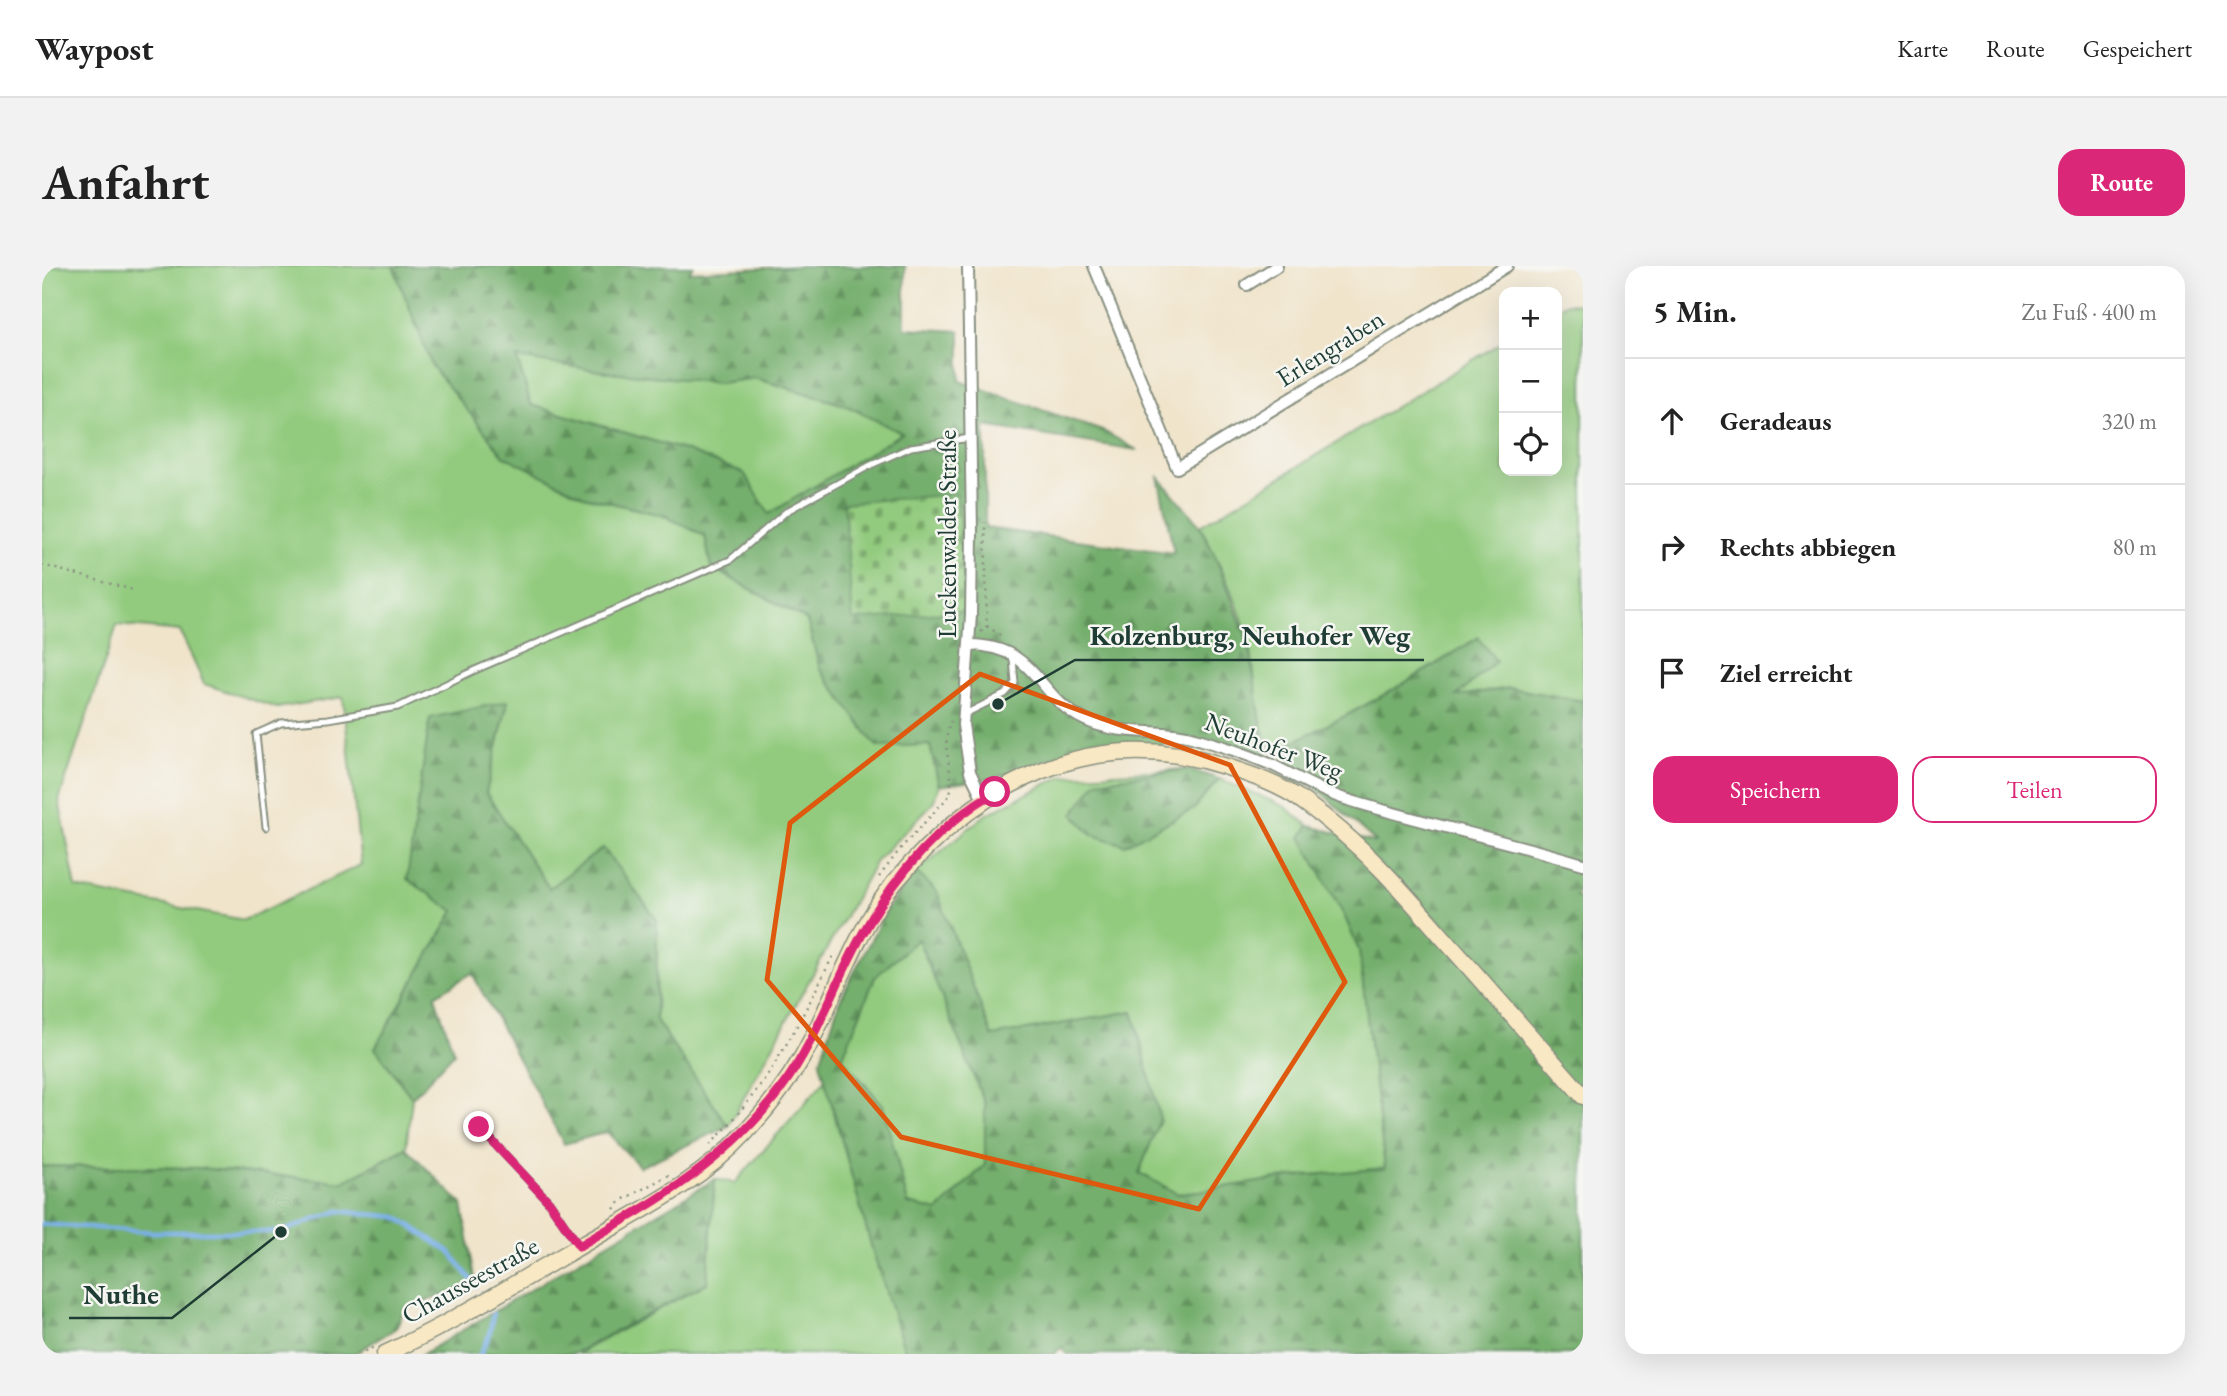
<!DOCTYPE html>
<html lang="de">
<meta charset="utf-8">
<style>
:root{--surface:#fff;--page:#f2f2f2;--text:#222;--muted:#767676;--line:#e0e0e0;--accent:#db2777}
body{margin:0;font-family:"EB Garamond",serif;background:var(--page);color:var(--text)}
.controls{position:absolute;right:21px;top:21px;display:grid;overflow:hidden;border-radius:14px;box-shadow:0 7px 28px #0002}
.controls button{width:63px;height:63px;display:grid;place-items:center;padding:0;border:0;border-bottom:2px solid var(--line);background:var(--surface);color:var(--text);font:35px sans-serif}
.stop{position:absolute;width:21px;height:21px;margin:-16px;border:5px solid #db2777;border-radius:50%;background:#fff}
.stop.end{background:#db2777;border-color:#fff;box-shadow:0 2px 7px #0008}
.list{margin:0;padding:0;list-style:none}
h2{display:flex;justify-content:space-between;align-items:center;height:91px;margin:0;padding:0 28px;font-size:30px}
h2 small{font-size:23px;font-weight:400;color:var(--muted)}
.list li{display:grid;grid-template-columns:46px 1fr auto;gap:21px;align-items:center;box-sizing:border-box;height:126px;padding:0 28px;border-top:2px solid var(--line)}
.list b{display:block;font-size:26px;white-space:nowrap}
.list em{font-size:23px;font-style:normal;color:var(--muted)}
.actions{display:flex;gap:14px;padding:21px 28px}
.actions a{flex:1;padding:16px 0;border:2px solid var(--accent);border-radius:21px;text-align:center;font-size:24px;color:var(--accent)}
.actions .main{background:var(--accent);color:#fff}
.icon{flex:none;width:38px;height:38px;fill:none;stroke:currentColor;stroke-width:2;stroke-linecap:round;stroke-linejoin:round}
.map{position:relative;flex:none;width:1541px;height:1088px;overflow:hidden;border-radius:21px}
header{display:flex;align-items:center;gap:42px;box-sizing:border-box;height:98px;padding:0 35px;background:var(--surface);border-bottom:2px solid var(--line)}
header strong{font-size:33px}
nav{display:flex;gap:38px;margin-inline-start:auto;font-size:24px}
.intro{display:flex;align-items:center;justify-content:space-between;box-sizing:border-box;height:168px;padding:0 42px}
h1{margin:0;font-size:49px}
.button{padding:18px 32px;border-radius:21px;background:var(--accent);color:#fff;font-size:24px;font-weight:700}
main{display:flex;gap:42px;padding:0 42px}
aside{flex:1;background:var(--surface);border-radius:21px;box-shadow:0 7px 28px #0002}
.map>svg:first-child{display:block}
</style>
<header>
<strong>Waypost</strong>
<nav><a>Karte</a><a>Route</a><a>Gespeichert</a></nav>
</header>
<div class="intro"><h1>Anfahrt</h1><a class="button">Route</a></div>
<main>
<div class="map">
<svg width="1541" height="1088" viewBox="0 0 1541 1088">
<defs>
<pattern id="forest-firs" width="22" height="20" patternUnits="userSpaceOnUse" patternTransform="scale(1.75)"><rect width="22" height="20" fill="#75af6d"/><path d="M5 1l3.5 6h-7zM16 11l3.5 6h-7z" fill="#5f905a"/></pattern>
<pattern id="cemetery-stones" width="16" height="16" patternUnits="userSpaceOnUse" patternTransform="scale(1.75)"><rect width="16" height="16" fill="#92cb7e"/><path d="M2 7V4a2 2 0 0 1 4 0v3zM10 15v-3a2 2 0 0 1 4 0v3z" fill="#77a668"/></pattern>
</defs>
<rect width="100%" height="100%" fill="#f6f6f2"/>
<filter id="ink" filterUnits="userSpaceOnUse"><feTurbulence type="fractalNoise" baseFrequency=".0143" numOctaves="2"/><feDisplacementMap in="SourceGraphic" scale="14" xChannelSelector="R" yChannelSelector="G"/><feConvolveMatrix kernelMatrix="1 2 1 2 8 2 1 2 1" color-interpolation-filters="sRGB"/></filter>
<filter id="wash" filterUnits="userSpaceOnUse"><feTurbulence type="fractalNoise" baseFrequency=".00686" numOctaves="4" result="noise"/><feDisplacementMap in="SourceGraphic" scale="28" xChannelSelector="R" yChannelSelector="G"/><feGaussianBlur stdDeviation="1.57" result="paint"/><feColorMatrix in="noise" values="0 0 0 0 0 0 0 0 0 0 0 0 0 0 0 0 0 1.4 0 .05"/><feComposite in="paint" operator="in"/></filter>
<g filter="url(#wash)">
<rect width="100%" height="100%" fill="#f0e4cb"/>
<g fill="#92cb7e" stroke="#588459" stroke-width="2" fill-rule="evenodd">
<path d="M 0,0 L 351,0 L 542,230 L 623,250 L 663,270 L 669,301 L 765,354 L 778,403 L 888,479 L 897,520 L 891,537 L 834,595 L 686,860 L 614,754 L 615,654 L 507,622 L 444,527 L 466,435 L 412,645 L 333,782 L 370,832 L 364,882 L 301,916 L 156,902 L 0,900 ZM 75,359 L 138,365 L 162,418 L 235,442 L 301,431 L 319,599 L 202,654 L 34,622 L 17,534 Z"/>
<path d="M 1524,37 L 1541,38 L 1541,435 L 1468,422 L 1414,431 L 1435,372 C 1370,414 1304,453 1232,484 C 1211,456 1215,414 1208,380 C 1199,341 1176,295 1158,260 L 1462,75 L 1462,205 L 1515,205 L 1515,43 Z"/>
<path d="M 474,91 L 559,105 L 678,117 L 712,112 L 803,139 L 861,167 L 727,248 L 645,185 L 489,139 Z"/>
<path d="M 1146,503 L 1055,515 L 1152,543 L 1177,513 L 1242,540 L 1267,560 L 1260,571 L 1303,651 L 1317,684 L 1343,902 L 1136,928 L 1097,907 L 1118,853 L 950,770 L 895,626 L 874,606 L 943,549 L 1020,510 Z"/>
<path d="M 876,672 L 943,838 L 943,899 L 896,945 L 866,938 L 841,839 L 800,792 L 833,711 Z"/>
<path d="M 783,814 L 831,986 L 864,1088 L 535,1088 L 665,1017 L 673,913 L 693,917 Z"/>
</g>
<g fill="url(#forest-firs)" stroke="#4a7650" stroke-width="2" fill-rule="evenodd">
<path d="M 351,0 L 651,0 L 647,6 L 761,0 L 863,0 L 863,62 L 918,65 L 918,115 L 1063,166 L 1095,184 L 943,160 L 943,262 L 1132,287 L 1116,210 L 1158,260 L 1174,292 L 1207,378 L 1221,470 L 1227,487 L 1206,490 L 1169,474 L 1023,488 L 952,512 L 897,520 L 888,479 L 835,481 L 778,403 L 765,354 L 669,301 L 663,270 L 623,250 L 542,230 L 462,190 L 390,100 ZM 475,92 L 559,105 L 678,117 L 713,112 L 803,139 L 860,167 L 727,248 L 702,207 L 645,185 L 489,139 Z"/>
<path d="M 1436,372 L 1454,395 L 1415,430 L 1468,422 L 1541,435 L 1541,614 L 1533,630 L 1541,633 L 1541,1088 L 1024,1088 L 1020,1081 L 1012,1088 L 864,1088 L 831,986 L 778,796 L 797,736 L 844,644 L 874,606 L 895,626 L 950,770 L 1091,745 L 1118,853 L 1097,907 L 1136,928 L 1249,911 L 1343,902 L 1317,684 L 1303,651 L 1259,571 L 1267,560 L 1335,577 L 1232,484 C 1304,453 1370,414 1436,372 ZM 876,673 L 943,838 L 943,899 L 896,945 L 866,938 L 841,839 L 800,792 L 833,711 Z"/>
<path d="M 466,435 L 444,527 L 507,622 L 561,582 L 615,654 L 614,754 L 686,860 L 598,901 L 565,866 L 522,878 L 430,707 L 393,730 L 412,787 L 370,832 L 333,782 L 412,645 L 365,613 L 388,452 Z"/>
<path d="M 1146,503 L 1177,513 L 1152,543 L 1083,579 L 1051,569 L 1031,548 L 1055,515 Z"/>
<path d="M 364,882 L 420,938 L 434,1018 L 363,1042 L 354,1062 L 312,1088 L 0,1088 L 0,900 L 156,902 L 301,916 Z"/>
<path d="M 673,913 L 665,1017 L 531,1088 L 381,1088 Z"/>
</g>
<path fill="url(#cemetery-stones)" stroke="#588459" stroke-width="2" d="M 915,228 L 924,345 L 811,354 L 802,237 Z"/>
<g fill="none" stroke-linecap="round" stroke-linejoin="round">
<g stroke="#7cb0e9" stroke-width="4.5">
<path d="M 0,958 L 111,966 L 239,966 L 296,945 L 355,951 L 408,986 L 434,1020"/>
<path d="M 438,1088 L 447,1070 L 451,1048"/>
</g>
</g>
</g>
<g filter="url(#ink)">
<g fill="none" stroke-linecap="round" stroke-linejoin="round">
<defs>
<g id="lane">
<path d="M 923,448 L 963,428 L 973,417 L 971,393"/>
<path d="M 224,561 L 214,468 L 239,457 L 286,453 L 356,441 L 433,404 L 688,294 L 745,245 L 829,199 L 869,181 L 928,172"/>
<path d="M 437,861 L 507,936 L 535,977"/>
</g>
<g id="street">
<path d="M 926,0 L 930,267 L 929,349 L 921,459 L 928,506 L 941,533"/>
<path d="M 1052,0 L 1135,202 L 1465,0"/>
<path d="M 1205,19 L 1235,0"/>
<path d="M 928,379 C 996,380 994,431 1043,454 C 1079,471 1119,462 1153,472 C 1178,479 1204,488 1228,498 C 1252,509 1275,524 1300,532 C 1379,557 1462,574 1541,598"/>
</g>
<path id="secondary" d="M 343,1088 C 408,1058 469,1020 531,984 C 588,950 656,918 702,868 C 728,840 754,806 771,771 C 797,720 816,661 853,616 C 937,516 1051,457 1182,500 C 1210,509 1239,519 1262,536 C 1317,575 1360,624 1404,675 C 1450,726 1495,778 1541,830"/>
</defs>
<use href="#lane" stroke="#889080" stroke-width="9"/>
<use href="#street" stroke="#889080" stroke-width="14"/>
<use href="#secondary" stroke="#889080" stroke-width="19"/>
<g stroke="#889080" stroke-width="2.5" stroke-dasharray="2 5" stroke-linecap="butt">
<path d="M 0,299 L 91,324"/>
<path d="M 945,360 L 962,372"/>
<path d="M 939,366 L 945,360 L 943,256"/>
<path d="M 837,611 L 859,582 L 908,529 C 913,503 897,481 909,455"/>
<path d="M 668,879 C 728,817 753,765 791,690"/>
<path d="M 572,943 L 580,934 L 629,908"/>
<path d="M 316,1088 L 332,1081"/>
</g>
<use href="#lane" stroke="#fff" stroke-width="5"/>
<use href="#street" stroke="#fff" stroke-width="10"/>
<use href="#secondary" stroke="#f8e8c3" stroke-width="16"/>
</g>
</g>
<g fill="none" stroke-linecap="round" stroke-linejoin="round" filter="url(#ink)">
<path stroke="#db2777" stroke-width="9" d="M 437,861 L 507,936 L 537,980 C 615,935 686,895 740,821 C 775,774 792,718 821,667 C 853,610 896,559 953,526"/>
</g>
<path fill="none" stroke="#de580e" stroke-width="5" stroke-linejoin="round" d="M 938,408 L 1188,499 L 1303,716 L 1157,943 L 859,871 L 725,714 L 748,557 Z"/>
<g text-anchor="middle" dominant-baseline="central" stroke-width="5" stroke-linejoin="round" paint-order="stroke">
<g font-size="26" fill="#1f3d34" stroke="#f6f6f2">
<text transform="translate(1288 82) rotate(-32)">Erlengraben</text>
<text transform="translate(905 268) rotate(-90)">Luckenwalder Straße</text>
<text transform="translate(1232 480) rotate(21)">Neuhofer Weg</text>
<text transform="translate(428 1014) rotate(-29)">Chausseestraße</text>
</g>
</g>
<path fill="none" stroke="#1f3d34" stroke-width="2.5" d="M956 438L1033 394H1382M239 966L130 1052H27"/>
<g fill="#1f3d34" stroke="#f6f6f2" stroke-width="2.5">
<circle cx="956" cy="438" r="7"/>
<circle cx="239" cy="966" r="7"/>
</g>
<g font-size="28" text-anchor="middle" font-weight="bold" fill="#1f3d34" stroke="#f6f6f2" stroke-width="5" stroke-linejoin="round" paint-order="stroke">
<text x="1208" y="379">Kolzenburg, Neuhofer Weg</text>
<text x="79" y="1038">Nuthe</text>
</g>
</svg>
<div class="controls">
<button>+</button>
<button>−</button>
<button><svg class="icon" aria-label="locate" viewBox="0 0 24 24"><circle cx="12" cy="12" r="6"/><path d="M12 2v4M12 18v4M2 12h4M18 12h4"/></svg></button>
</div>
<div class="stop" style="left:953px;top:526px"></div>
<div class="stop end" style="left:437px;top:861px"></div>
</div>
<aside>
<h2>5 Min.<small>Zu Fuß · 400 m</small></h2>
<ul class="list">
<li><svg class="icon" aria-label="ahead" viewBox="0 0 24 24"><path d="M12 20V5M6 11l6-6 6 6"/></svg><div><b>Geradeaus</b></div><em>320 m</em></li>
<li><svg class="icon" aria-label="right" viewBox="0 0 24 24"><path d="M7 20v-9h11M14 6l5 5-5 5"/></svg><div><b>Rechts abbiegen</b></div><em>80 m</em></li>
<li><svg class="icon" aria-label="arrive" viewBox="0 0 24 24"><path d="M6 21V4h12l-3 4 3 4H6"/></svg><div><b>Ziel erreicht</b></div></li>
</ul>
<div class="actions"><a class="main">Speichern</a><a>Teilen</a></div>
</aside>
</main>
